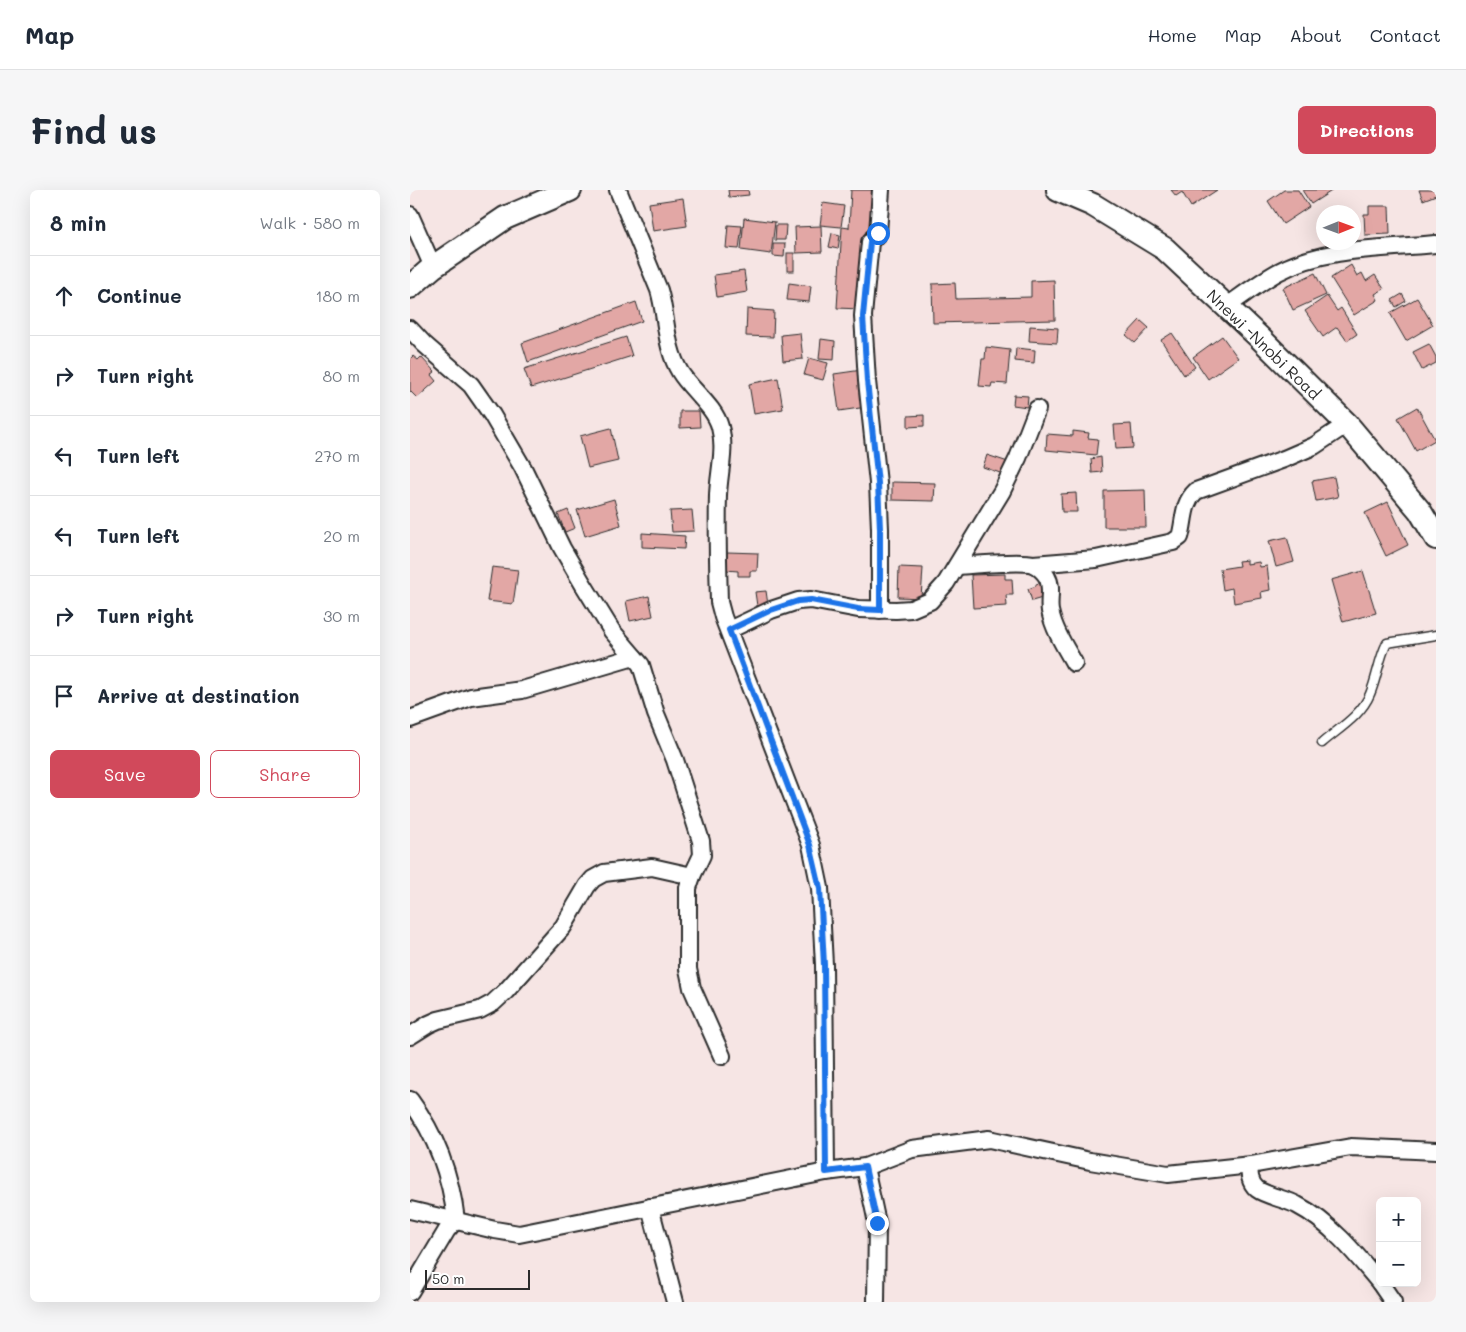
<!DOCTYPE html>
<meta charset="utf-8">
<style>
:root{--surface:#fff;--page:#f6f6f7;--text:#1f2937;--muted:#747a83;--line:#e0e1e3;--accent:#d1495b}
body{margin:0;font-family:Mali,sans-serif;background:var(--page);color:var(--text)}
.controls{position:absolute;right:15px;bottom:15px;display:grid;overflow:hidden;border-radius:8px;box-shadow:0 5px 20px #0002}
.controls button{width:45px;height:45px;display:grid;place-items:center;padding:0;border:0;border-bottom:1px solid var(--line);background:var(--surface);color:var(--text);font:25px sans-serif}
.compass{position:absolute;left:906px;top:15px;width:45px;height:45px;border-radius:50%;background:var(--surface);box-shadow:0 5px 20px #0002;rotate:89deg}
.scale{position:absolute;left:15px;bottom:12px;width:105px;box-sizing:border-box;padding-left:5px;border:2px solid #2b2b2b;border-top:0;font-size:14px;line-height:18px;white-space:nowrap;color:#2b2b2b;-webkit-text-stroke:4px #fff;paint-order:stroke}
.stop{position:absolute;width:15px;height:15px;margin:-11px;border:4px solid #1a73e8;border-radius:50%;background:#fff}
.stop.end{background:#1a73e8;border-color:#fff;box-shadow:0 1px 5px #0008}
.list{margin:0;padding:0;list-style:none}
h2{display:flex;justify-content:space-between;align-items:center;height:65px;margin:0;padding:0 20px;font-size:21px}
h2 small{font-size:16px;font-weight:400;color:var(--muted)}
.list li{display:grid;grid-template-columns:32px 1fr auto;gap:15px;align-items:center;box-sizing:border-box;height:80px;padding:0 20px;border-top:1px solid var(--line)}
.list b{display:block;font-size:19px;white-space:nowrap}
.list em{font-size:16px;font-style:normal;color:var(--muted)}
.actions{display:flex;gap:10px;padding:15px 20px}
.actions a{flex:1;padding:11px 0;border:1px solid var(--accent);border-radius:8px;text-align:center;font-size:18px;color:var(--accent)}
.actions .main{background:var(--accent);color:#fff}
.icon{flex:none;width:28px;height:28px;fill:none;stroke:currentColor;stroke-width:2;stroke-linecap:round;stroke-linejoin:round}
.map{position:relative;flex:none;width:1026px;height:1112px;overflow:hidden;border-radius:8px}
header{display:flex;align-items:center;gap:30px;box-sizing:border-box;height:70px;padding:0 25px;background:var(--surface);border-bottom:1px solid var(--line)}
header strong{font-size:24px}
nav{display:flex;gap:28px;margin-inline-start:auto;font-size:18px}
.intro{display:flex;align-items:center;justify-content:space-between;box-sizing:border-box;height:120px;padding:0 30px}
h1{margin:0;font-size:35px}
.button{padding:12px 22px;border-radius:8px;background:var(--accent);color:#fff;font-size:18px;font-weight:700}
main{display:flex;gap:30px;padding:0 30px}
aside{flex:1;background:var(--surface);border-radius:8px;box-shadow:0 5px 20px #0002}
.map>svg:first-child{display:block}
</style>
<header>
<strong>Map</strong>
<nav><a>Home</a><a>Map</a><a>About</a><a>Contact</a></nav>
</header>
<div class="intro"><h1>Find us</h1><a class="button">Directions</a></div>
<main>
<aside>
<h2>8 min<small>Walk · 580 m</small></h2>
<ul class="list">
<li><svg class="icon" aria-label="ahead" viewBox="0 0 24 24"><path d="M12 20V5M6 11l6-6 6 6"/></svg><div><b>Continue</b></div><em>180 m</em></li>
<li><svg class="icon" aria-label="right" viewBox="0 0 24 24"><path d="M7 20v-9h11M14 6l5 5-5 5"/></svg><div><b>Turn right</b></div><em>80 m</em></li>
<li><svg class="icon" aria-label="left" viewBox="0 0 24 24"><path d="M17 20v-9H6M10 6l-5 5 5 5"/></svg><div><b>Turn left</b></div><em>270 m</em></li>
<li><svg class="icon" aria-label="left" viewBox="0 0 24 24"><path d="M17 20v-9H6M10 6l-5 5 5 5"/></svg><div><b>Turn left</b></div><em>20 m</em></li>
<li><svg class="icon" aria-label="right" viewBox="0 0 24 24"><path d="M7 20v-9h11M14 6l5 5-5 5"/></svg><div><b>Turn right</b></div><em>30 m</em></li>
<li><svg class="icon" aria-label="arrive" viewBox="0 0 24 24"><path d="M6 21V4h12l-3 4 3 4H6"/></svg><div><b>Arrive at destination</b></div></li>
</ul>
<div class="actions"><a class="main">Save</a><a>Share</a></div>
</aside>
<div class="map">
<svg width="1026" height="1112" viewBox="0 0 1026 1112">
<rect width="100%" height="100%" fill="#f6e5e4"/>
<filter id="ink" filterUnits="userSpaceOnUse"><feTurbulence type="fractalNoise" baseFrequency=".02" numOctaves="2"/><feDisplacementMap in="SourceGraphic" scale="10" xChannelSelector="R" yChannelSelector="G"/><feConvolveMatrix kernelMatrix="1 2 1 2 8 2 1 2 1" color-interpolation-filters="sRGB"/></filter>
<g filter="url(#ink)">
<g fill="#e2a7a5" stroke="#2b2b2b">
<path d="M 318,0 L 338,0 L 339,5 L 319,7 Z"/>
<path d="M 441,0 L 467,0 L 464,41 L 456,41 L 450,119 L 427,118 L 432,37 L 439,38 Z"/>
<path d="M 761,0 L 807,0 L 781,17 L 772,2 L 766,6 Z"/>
<path d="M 874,0 L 888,0 L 899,17 L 873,34 L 858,11 Z"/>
<path d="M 892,0 L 923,0 L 901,14 Z"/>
<path d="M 1009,0 L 1026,0 L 1026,5 L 1013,10 Z"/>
<path d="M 273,8 L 277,36 L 243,41 L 239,13 Z"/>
<path d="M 413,13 L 434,16 L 431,37 L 410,35 Z"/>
<path d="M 959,16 L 979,16 L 980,44 L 955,45 L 954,24 L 959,24 Z"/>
<path d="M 334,28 L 365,32 L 361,64 L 331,60 Z"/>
<path d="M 318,35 L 332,36 L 329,59 L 316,58 Z"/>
<path d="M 366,35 L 376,35 L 375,50 L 365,50 Z"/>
<path d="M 411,36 L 412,62 L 386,63 L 385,37 Z"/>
<path d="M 422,43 L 430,45 L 428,59 L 419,57 Z"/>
<path d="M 363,54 L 375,54 L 374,67 L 363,66 Z"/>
<rect x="377" y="63" width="7" height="18"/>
<path d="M 941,75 L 947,86 L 952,83 L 956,91 L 965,85 L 974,99 L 965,104 L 968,110 L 944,125 L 921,88 Z"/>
<path d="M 334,81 L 337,102 L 307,107 L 304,85 Z"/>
<path d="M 905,83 L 916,105 L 883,120 L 873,98 Z"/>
<path d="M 644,90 L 645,130 L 523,133 L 522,94 L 545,93 L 546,109 L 621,107 L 621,91 Z"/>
<path d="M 379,93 L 401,96 L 399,112 L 377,110 Z"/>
<path d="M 992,104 L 996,111 L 986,117 L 982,110 Z"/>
<path d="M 917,106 L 927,121 L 931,118 L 947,144 L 937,151 L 927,137 L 913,147 L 895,121 Z"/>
<path d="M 1007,108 L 1023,135 L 996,151 L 980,123 Z"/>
<path d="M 226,112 L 232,131 L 118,172 L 112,153 Z"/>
<path d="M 337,119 L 364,121 L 363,147 L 336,146 Z"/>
<path d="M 730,130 L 739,138 L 725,153 L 716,145 Z"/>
<path d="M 620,136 L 648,138 L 647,153 L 619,151 Z"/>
<path d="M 390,143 L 393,169 L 373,171 L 371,145 Z"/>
<path d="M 762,143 L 785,177 L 774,185 L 751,150 Z"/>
<path d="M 812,146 L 828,168 L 798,189 L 783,167 Z"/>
<path d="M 216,147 L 222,166 L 121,198 L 114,179 Z"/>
<path d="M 411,149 L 425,151 L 424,170 L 409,169 Z"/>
<path d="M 1019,154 L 1026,167 L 1026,173 L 1012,180 L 1003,162 Z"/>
<path d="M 576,157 L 600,160 L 597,194 L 582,193 L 581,197 L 569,196 L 572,169 L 575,169 Z"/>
<path d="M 606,158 L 625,160 L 624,173 L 605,171 Z"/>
<path d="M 3,166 L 8,170 L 11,167 L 25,182 L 21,185 L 26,191 L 7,208 L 0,201 L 0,169 Z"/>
<path d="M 399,168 L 418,173 L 413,190 L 394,185 Z"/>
<path d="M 452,180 L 457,217 L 429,221 L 424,184 Z"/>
<path d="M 368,188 L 373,219 L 344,224 L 339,194 Z"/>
<path d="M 604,205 L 618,206 L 617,217 L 603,215 Z"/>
<path d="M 1007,217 L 1025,250 L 1006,261 L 988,228 Z"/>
<path d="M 270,221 L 289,221 L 290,237 L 270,238 Z"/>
<path d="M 514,225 L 514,236 L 498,237 L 498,226 Z"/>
<path d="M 721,234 L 723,258 L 706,259 L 704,235 Z"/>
<path d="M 201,238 L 208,271 L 178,278 L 170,246 Z"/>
<path d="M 663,241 L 679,243 L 678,248 L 688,249 L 686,265 L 636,260 L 637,244 L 663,246 Z"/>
<path d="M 577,265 L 598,272 L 593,284 L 573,277 Z"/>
<path d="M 691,267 L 692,282 L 682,283 L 681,269 Z"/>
<path d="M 924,287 L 928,307 L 906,311 L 902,291 Z"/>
<path d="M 482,292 L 525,293 L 524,311 L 482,310 Z"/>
<path d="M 735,300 L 736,337 L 694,337 L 694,301 Z"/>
<path d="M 666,303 L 667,322 L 652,322 L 651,304 Z"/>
<path d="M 204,309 L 211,335 L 175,346 L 167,320 Z"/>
<path d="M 978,312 L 998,355 L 976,366 L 955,323 Z"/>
<path d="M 158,320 L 165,338 L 155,342 L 148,324 Z"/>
<path d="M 282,320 L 284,341 L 262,342 L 260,321 Z"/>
<path d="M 232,343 L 275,346 L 274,359 L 232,357 Z"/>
<path d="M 877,347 L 884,372 L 866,377 L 859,351 Z"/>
<path d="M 317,362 L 348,363 L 347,381 L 340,381 L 340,386 L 328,386 L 328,381 L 316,380 Z"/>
<path d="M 837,370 L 837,374 L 849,372 L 850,377 L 857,376 L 860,400 L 851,402 L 852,408 L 824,413 L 822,398 L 813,400 L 810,379 L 829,376 L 828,371 Z"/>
<path d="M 82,377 L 108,380 L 103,414 L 77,411 Z"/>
<path d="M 489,377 L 513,378 L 511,408 L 488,407 Z"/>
<path d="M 953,381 L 966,423 L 933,432 L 921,390 Z"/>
<path d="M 595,384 L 595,389 L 602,389 L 603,405 L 596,405 L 597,416 L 563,418 L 561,385 Z"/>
<path d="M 635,391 L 639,406 L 622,411 L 618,399 L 626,396 L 626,394 Z"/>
<path d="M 356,401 L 358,415 L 347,416 L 345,402 Z"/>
<path d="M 239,406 L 243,426 L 220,431 L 216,411 Z"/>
</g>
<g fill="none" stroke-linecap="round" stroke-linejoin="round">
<defs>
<path id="service" d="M 912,553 C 928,539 951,526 960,504 C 967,488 969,468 977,453 L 1026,445"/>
<g id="minor">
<path d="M 208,0 L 249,100 C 257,127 255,158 270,182 C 280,199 305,217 310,237 C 316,259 309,282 308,305 C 307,341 308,376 309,412 L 313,427 L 401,655 L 410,698 L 414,775 L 416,982"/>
<path d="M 0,25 L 23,77"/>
<path d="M 816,117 C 833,105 850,92 868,82 C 915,57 974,59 1026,54"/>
<path d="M 0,139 L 14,154 L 61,195 L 82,225 L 113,278 L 152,358 L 173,394 L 202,441 L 231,475 L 246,524 L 265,570 L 291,651 L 292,665 L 282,686 L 278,698 L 278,779 L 282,798 L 312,866"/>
<path d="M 623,374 L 686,369 L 763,352 L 770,347 C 775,331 772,314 786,301 L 874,269 L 904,256 L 937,234"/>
<path d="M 547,376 C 562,375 611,370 623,374 C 628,376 635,383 637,387 C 643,397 638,410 640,421 C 644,440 655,457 664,473"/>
<path d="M 470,420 L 470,339 L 468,293 L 457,191 L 453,126 L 460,52 L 468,43 L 471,0"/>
<path d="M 319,440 L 361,420 L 388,411 L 401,410 L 448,419 L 486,420 L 501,419 L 520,411 L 536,393 L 592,301 L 608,268 L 627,219"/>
<path d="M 0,529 L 61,507 L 112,500 L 224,467"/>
<path d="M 0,846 L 19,834 L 28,830 L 70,820 L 83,813 L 96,801 L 153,737 L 177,696 L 183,689 L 194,683 L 242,677 L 282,686"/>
<path d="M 0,910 C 26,945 41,987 46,1030 L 37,1040 L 0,1102"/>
<path d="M 841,975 C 838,983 840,993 847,999 C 856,1006 876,1009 887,1015 C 920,1032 946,1064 970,1093"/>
<path d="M 455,977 L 467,1033 L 466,1112"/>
<path d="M 240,1017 L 265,1112"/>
<path d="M 0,1020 L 85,1040 L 109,1044 L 416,982 L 455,977 L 502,959 L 579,949 L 680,971 L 758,984 L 841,975 L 941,957 L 1026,961"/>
<path d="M 970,1093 L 983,1112"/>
</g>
<g id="secondary">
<path d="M 648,0 L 683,15 L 755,59 L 850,148 L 937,234 L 1010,321 L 1026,348"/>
<path d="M 0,97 L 23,77 L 95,28 L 160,0"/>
</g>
</defs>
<use href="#service" stroke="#2b2b2b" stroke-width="11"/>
<use href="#minor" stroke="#2b2b2b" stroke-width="20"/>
<use href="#secondary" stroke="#2b2b2b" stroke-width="26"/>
<use href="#service" stroke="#fff" stroke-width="8"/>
<use href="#minor" stroke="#fff" stroke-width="16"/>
<use href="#secondary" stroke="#fff" stroke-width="22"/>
</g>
</g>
<g fill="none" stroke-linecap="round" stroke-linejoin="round" filter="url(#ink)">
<path stroke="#1a73e8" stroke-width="6" d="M 467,1033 L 455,977 L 416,982 L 414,775 L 410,698 L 400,655 L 319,440 L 361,420 L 388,411 L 401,410 L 448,419 L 470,420 L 470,339 L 468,293 L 457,191 L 453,126 L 460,52 L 468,43"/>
</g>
<g text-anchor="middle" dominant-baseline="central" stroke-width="4" stroke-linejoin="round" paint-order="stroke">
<g font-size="16" fill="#2b2b2b" stroke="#fff">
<text transform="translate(854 154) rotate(44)">Nnewi -Nnobi Road</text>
</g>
</g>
</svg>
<div class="controls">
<button>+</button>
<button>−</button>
</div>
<svg class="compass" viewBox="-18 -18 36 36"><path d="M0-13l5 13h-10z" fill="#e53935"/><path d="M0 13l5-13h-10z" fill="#747a83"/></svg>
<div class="scale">50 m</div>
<div class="stop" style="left:468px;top:43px"></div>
<div class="stop end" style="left:467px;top:1033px"></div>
</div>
</main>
